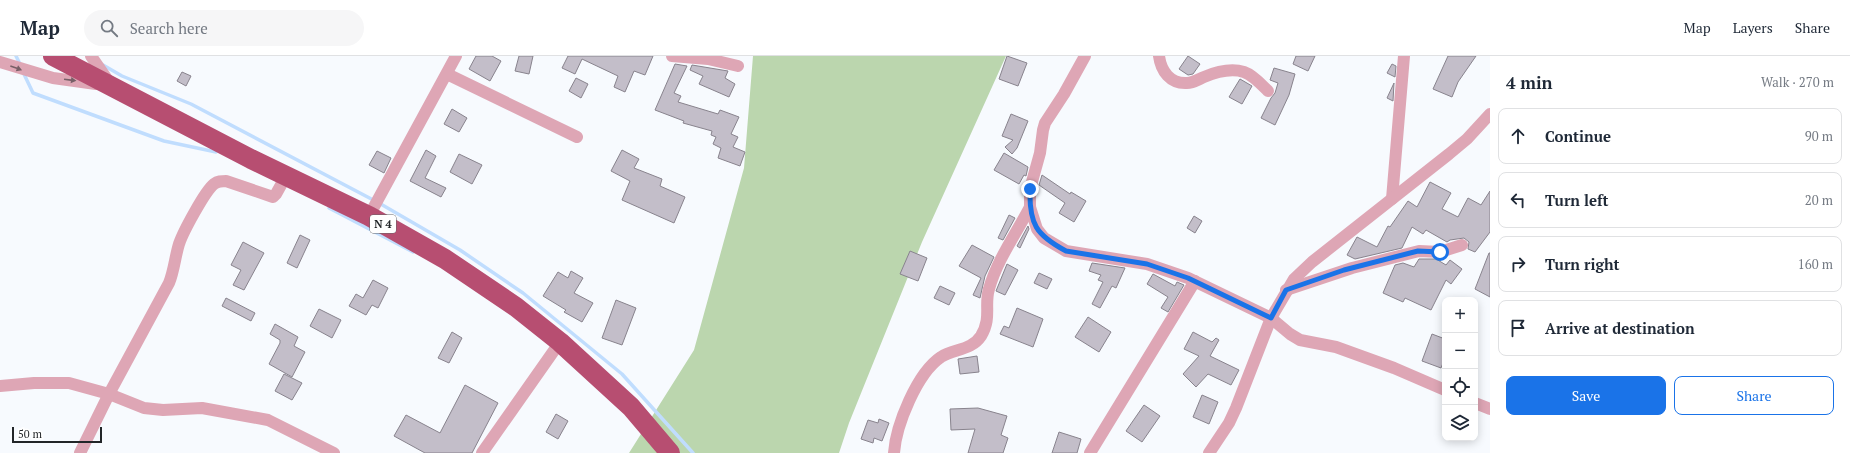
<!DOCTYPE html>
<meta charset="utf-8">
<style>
:root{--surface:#fff;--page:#f6f6f7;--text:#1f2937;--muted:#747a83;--line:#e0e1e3;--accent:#1a73e8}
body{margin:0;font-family:"PT Serif",serif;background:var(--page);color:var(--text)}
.controls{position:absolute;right:12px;bottom:12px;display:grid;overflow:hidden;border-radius:8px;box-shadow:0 2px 10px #0003}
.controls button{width:36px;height:36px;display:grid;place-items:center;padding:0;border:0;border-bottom:1px solid var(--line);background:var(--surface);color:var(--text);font:20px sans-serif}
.scale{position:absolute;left:12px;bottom:10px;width:90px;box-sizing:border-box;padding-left:4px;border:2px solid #222528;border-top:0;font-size:11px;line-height:14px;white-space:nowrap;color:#222528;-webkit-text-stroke:3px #fff;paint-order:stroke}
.stop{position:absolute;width:12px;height:12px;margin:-9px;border:3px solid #1a73e8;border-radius:50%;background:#fff}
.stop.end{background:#1a73e8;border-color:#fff;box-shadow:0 1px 4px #0008}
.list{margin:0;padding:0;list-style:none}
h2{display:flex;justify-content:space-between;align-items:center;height:52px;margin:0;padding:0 16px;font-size:17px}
h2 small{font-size:13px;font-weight:400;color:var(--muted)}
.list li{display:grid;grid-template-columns:26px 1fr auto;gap:12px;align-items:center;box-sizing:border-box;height:56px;margin:0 8px 8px;padding:0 8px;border:1px solid var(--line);border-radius:8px}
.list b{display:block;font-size:15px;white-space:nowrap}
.list em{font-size:13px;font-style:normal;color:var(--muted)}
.actions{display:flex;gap:8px;padding:12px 16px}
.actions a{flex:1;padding:9px 0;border:1px solid var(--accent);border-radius:8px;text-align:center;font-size:14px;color:var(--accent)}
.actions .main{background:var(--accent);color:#fff}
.icon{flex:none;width:22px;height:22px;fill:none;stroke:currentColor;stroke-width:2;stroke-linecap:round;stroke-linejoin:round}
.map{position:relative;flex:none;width:1490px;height:397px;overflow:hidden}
header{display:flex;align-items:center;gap:24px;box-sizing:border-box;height:56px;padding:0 20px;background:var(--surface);border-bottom:1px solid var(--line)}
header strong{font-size:19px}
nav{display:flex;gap:22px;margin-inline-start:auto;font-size:14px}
.search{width:280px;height:36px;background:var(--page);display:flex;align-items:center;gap:10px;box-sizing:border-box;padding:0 14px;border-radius:22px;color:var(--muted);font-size:15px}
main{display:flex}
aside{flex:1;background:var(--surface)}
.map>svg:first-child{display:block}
</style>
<header>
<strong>Map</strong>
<div class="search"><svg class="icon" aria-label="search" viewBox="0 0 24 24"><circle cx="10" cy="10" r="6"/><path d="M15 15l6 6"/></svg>Search here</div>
<nav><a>Map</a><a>Layers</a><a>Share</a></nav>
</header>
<main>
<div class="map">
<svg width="1490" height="397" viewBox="0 0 1490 397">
<rect width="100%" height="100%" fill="#f7fafe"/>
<path fill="#bbd6ae" d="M 753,0 L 1006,0 L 922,186 L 849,367 L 839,397 L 629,397 L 694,294 L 744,112 Z"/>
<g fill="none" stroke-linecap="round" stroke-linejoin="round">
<g stroke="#c0ddfe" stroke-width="3.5">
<path d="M 16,0 L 20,8"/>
<path d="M 103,9 L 122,20 L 191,48 L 379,147 L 460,194 L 523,237 L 622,318 L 693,397"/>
<path d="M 23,16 L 33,37 L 164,85 L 216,96"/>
<path d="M 329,152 L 413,196"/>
</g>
</g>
<g fill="#c3bec9" stroke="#88838d">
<path d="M 476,0 L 492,0 L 501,5 L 490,25 L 469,13 Z"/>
<path d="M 519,0 L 533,0 L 529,18 L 515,15 Z"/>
<path d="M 568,0 L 653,0 L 645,19 L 634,15 L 625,36 L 614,31 L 618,20 L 582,3 L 575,18 L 562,12 Z"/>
<path d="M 1007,0 L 1027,7 L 1018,30 L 999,23 Z"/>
<path d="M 1188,0 L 1200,8 L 1193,18 L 1188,19 L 1179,13 Z"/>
<path d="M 1296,0 L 1315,0 L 1308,15 L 1293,8 Z"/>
<path d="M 1448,0 L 1476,0 L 1458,26 L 1452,41 L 1433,33 Z"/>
<path d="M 675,8 L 687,10 L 674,37 L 681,40 L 678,46 L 718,58 L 720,54 L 739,61 L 731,78 L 738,81 L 733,91 L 745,96 L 740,110 L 718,102 L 721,92 L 713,88 L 716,81 L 711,79 L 712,75 L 683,67 L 684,65 L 655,54 Z"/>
<path d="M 1392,8 L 1396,10 L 1395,21 L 1387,17 Z"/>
<path d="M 692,9 L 728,15 L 725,22 L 735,28 L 729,41 L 699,28 L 703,20 L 690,14 Z"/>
<path d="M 1274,12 L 1295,18 L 1289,39 L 1275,69 L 1261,62 L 1271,42 L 1275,37 L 1278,27 L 1270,24 Z"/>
<path d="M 182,16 L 191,20 L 186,30 L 177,25 Z"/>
<path d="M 576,22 L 588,28 L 581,42 L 569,35 Z"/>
<path d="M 1240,23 L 1252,30 L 1242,48 L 1229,41 Z"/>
<path d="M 1394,27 L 1393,45 L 1387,42 Z"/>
<path d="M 452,53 L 467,62 L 459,76 L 444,68 Z"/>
<path d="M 1011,58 L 1028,65 L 1017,92 L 1012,98 L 1005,91 L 1013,84 L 1002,80 Z"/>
<path d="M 426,94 L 436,100 L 425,122 L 446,132 L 441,141 L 410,125 Z"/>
<path d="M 622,94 L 639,103 L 634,112 L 662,123 L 660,130 L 685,141 L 674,167 L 622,144 L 630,125 L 611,115 Z"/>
<path d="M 377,95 L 391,102 L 384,117 L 369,109 Z"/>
<path d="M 1004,97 L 1028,111 L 1026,120 L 1024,119 L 1019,128 L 994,114 Z"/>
<path d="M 459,98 L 482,109 L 472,128 L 450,116 Z"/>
<path d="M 1042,119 L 1070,138 L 1071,136 L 1086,145 L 1074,166 L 1059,157 L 1065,147 L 1039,129 Z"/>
<path d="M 1430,126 L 1451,137 L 1442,153 L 1458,161 L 1468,142 L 1481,149 L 1490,135 L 1490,176 L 1475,196 L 1468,193 L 1469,186 L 1464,182 L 1450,184 L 1447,186 L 1426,174 L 1423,178 L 1412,171 L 1402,192 L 1355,203 L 1347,199 L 1357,181 L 1377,191 L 1388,170 L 1390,171 L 1408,145 L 1417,151 Z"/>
<path d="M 1009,159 L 1015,162 L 1003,184 L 998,182 Z"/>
<path d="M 1194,160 L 1202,165 L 1195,177 L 1187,172 Z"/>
<path d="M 1028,170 L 1029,173 L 1020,192 L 1017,190 Z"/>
<path d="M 300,179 L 310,184 L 297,212 L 287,207 Z"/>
<path d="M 243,186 L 264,197 L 244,234 L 233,229 L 241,214 L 231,209 Z"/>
<path d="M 972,189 L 994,201 L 985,220 L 980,242 L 973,239 L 981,222 L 959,210 Z"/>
<path d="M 910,195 L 927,202 L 918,225 L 900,218 Z"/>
<path d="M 1489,197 L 1490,197 L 1490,241 L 1475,233 Z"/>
<path d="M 1419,203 L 1436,203 L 1446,209 L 1450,204 L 1462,213 L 1451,228 L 1446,224 L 1431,254 L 1405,242 L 1403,246 L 1383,237 L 1395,209 L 1403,207 L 1414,211 Z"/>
<path d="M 1092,207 L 1125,212 L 1116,232 L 1112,230 L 1100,252 L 1092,248 L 1103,226 L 1098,224 L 1101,219 L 1089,215 Z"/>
<path d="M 1007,208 L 1018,214 L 1005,239 L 996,235 Z"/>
<path d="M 571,215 L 583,222 L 574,237 L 593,247 L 582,266 L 564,256 L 566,254 L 543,240 L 558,216 L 568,222 Z"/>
<path d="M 1039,217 L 1052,223 L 1047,233 L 1034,227 Z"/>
<path d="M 1153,218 L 1175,230 L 1177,226 L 1184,229 L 1168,256 L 1161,252 L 1168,241 L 1147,228 Z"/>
<path d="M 373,224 L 388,232 L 378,252 L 372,249 L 366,259 L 349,250 L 356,238 L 363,242 Z"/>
<path d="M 940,230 L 955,237 L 949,249 L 934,242 Z"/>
<path d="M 226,242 L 255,257 L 251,265 L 222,250 Z"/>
<path d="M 616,244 L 636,252 L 622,289 L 602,282 Z"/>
<path d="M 1017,252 L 1043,263 L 1033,291 L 1000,278 L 1004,270 L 1009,272 Z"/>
<path d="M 319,253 L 341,264 L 332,282 L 310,270 Z"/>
<path d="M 1088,261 L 1111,276 L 1099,296 L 1075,281 Z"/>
<path d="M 275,268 L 298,281 L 294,290 L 305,296 L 292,321 L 269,308 L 280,287 L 280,284 L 270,278 Z"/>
<path d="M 452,276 L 462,282 L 449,307 L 438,302 Z"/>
<path d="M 1193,276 L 1212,286 L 1216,282 L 1219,284 L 1210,300 L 1239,314 L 1231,329 L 1208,318 L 1196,331 L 1183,318 L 1199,300 L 1184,293 Z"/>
<path d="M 1432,278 L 1445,283 L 1445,302 L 1441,312 L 1422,305 Z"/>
<path d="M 977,300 L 979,316 L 960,318 L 958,303 Z"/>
<path d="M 284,318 L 302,327 L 292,344 L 275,335 Z"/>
<path d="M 465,329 L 498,347 L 472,397 L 425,397 L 394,380 L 406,359 L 440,377 Z"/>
<path d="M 1202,339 L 1218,346 L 1209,368 L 1193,361 Z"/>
<path d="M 1144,349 L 1160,360 L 1142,386 L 1126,375 Z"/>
<path d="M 978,352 L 1007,360 L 1001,379 L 1008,382 L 1003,397 L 968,397 L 975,373 L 951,374 L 950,353 Z"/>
<path d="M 556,358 L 568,365 L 558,383 L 546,376 Z"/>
<path d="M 879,363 L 889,367 L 882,385 L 874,382 L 873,387 L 861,383 L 868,364 L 878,367 Z"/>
<path d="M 1059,376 L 1081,383 L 1077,397 L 1052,397 Z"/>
</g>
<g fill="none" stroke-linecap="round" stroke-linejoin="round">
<g stroke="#dea6b5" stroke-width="12">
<path d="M 91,0 L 109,26"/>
<path d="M 672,0 L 708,3 L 738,10"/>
<path d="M 1085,0 L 1064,38 L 1045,67 L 1043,74 L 1040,97 L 1030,133 L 1030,151 L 1037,173 L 1044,182 L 1066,195 L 1147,208 L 1188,222 L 1271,262 L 1290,278 L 1300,284 L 1336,291 L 1394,312 L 1445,334"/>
<path d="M 1159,0 C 1161,15 1170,28 1187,27 C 1193,27 1199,23 1204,21 C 1216,16 1231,12 1244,16 C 1253,19 1261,28 1268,35"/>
<path d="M 0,6 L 53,22 L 96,28"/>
<path d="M 447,18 L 577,81"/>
<path d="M 1392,143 L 1404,0"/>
<path d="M 369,160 L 456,0"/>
<path d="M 1286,234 L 1352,212 L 1419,195 L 1440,196 L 1462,189"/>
<path d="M 0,330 L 34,327 L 69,327 L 109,338 L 144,352 L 163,354 L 202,352 L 268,364 L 334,397"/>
<path d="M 1475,347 L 1490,353"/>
<path d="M 80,397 L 109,338 L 169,227 C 174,215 175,201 179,188 C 183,176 205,135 214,128 C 218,125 221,125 226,125 L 273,141 L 276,138 L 286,120"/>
<path d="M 482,397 L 560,286"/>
<path d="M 894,397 C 896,369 917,317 941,301 C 954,293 972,294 981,280 C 992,262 984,249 989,233 C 997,204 1016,178 1030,151"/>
<path d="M 1090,397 L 1195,225"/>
<path d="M 1209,397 L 1229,367 L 1236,352 L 1271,262 L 1294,223 L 1312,206 L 1449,98 L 1467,83 L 1490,58"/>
</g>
<path stroke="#b74e71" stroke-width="20" d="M 53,0 L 251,103 L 369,160 L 445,203 L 516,251 L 560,286 L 631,351 L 670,397"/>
</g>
<defs><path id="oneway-solid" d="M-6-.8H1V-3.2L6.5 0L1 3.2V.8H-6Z"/></defs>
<g fill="#775f67">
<use href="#oneway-solid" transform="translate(16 12) rotate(20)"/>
<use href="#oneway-solid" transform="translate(70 24) rotate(7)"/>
</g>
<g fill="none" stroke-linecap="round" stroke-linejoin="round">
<path stroke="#1a73e8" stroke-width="5" d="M 1030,133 C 1029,168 1036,179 1066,195 L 1147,208 L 1188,222 L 1271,262 L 1286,234 L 1344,214 L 1418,195 L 1440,196"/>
</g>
<g text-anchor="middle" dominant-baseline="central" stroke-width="4" stroke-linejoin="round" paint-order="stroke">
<rect fill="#fff" stroke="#646668" stroke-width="1" x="370" y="159" width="26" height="18" rx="3"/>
<g font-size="11" font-weight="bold" fill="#222528">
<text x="383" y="168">N 4</text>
</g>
</g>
</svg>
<div class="controls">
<button>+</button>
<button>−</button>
<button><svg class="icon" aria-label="locate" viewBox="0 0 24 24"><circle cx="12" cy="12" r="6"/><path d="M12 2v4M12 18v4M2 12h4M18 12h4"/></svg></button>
<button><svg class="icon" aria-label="layers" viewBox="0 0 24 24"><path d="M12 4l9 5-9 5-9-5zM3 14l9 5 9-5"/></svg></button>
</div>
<div class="scale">50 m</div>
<div class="stop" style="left:1440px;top:196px"></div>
<div class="stop end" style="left:1030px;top:133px"></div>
</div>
<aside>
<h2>4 min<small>Walk · 270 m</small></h2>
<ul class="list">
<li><svg class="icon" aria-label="ahead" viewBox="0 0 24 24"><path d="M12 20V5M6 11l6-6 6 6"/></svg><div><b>Continue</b></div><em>90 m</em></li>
<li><svg class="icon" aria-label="left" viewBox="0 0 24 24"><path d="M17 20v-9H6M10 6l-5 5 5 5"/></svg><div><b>Turn left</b></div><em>20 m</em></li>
<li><svg class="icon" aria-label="right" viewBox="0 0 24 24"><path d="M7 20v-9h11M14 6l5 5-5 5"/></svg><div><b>Turn right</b></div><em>160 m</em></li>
<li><svg class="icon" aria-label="arrive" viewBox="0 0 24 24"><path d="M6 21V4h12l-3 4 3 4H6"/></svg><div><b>Arrive at destination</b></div></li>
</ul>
<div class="actions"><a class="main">Save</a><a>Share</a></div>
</aside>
</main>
